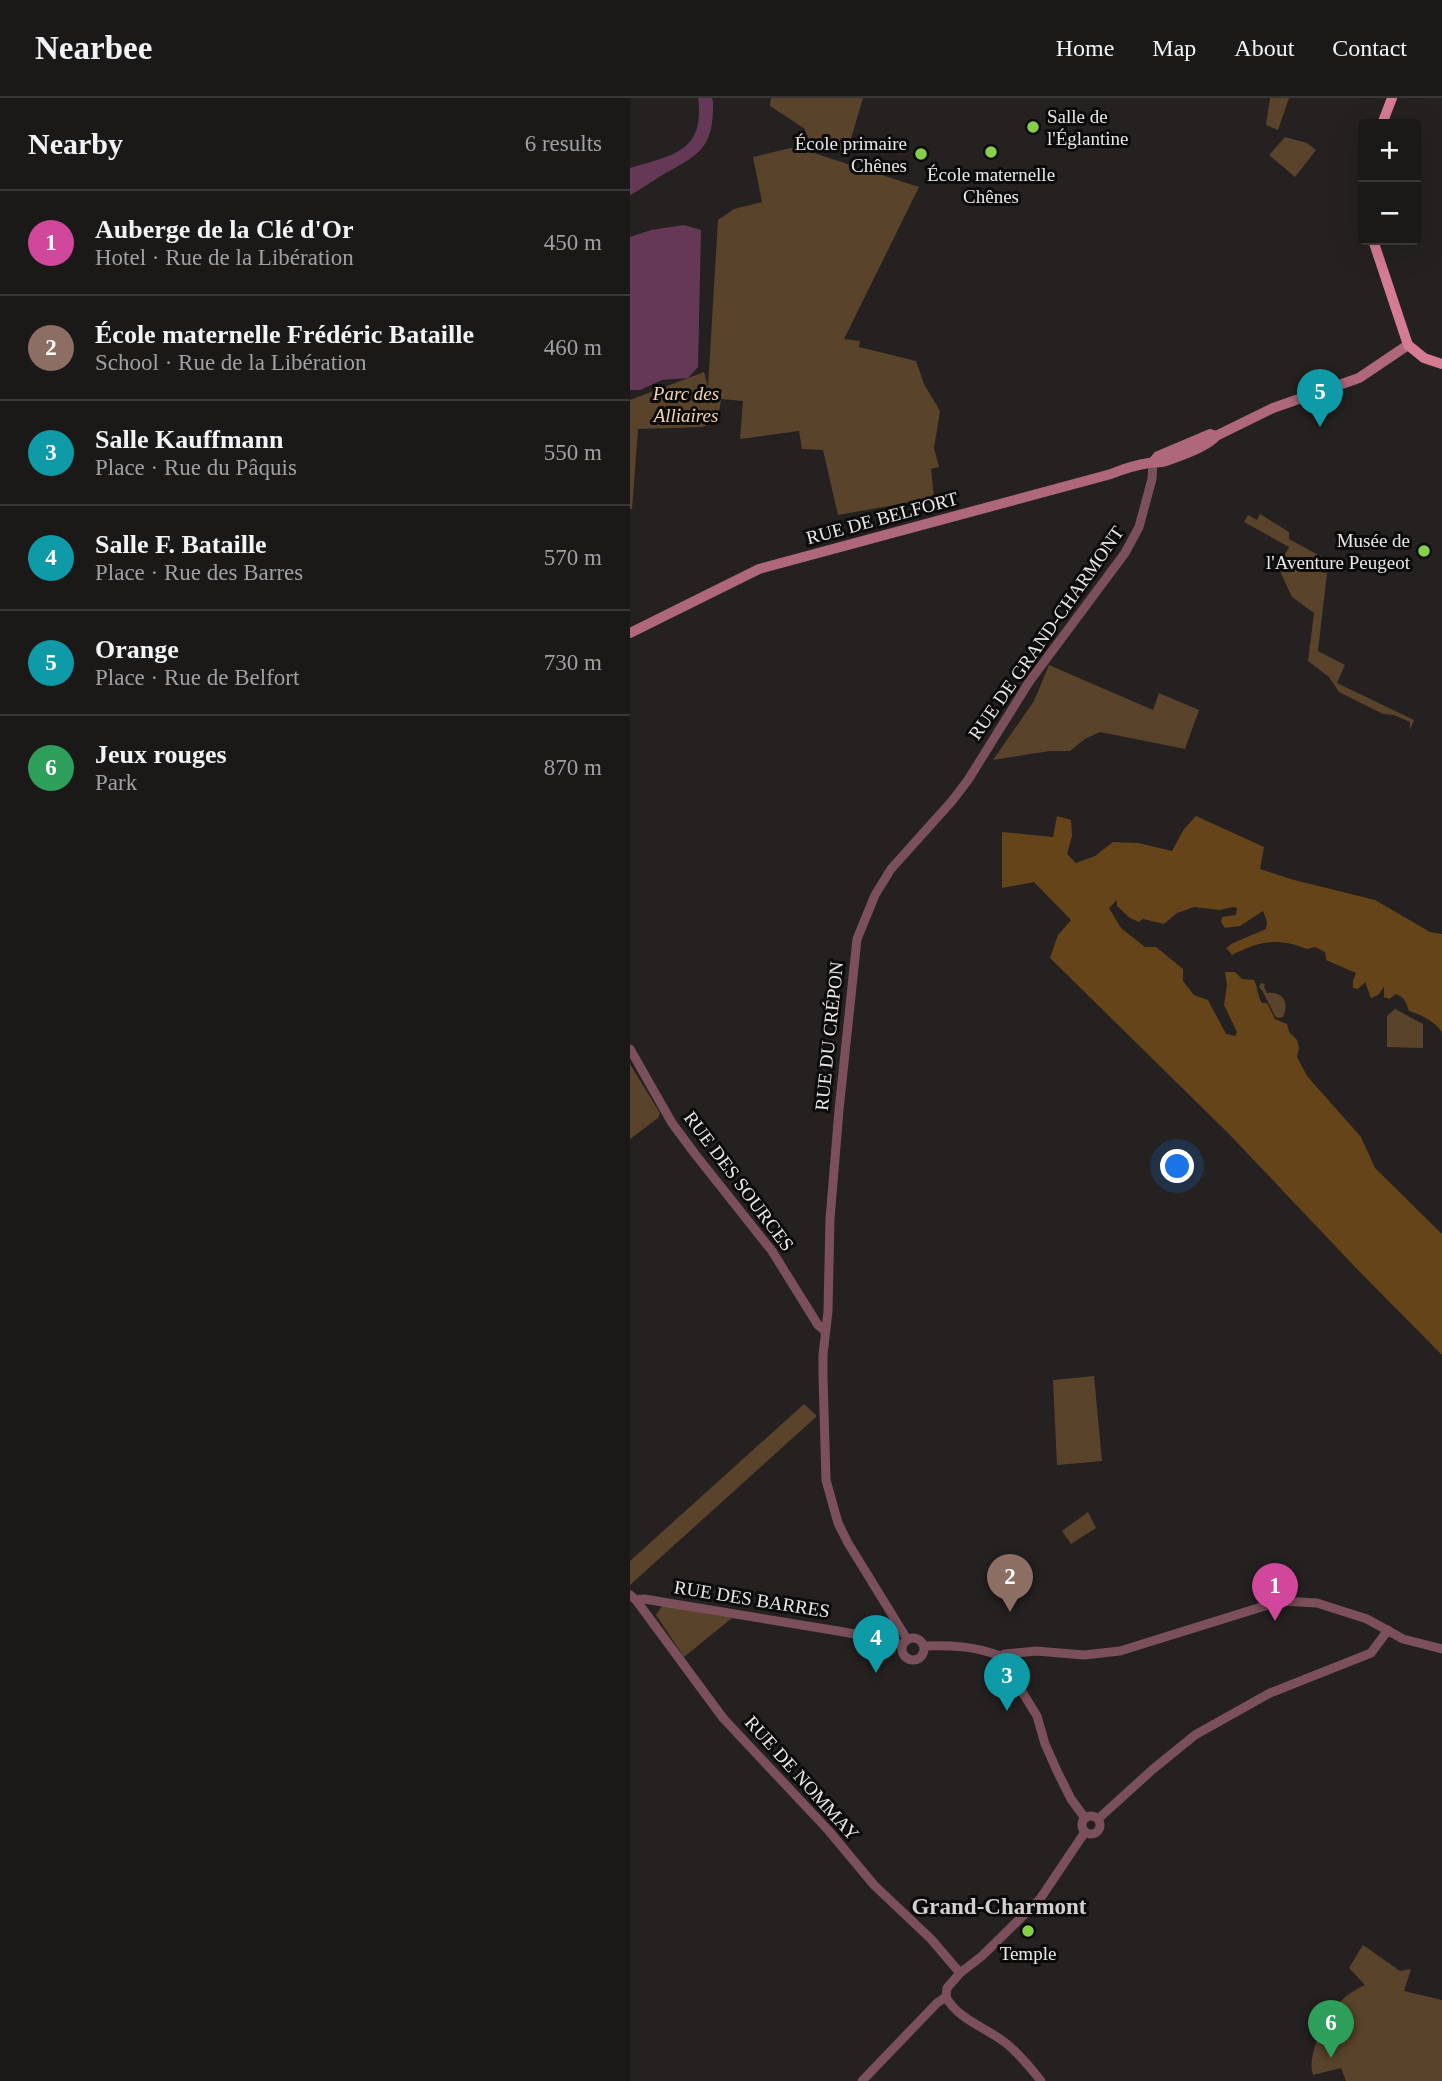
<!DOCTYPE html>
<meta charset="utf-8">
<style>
:root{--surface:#1b1918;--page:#282625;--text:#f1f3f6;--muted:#a0a0a2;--line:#393837;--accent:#88cf49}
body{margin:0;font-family:Georgia,serif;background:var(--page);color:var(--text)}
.controls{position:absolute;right:21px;top:21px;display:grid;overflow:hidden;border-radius:7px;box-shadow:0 7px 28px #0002}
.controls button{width:63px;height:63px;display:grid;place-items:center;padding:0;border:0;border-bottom:2px solid var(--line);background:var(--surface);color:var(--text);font:35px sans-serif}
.you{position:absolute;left:548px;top:1069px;width:24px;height:24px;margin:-18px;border:5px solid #fff;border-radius:50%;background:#1a73e8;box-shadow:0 0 0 10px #1a73e833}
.badge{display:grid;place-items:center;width:46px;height:46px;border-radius:50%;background:var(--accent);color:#fff;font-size:23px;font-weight:700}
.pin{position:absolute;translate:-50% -58px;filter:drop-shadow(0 2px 4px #0008)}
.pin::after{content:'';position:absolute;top:37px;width:24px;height:21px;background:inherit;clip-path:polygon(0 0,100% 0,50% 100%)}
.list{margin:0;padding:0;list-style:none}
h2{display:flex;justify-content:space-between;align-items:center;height:91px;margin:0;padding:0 28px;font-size:30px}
h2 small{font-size:23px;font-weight:400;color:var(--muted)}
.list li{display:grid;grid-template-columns:46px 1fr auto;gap:21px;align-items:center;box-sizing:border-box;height:105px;padding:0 28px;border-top:2px solid var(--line)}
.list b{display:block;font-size:26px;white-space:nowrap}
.list p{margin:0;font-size:23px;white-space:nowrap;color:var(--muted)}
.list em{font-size:23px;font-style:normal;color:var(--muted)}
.map{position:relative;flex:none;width:812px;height:1983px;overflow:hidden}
header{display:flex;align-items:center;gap:42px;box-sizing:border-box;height:98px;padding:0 35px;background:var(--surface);border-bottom:2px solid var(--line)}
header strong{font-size:33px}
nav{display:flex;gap:38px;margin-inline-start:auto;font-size:24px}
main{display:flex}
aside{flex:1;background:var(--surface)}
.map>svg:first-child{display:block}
</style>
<header>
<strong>Nearbee</strong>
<nav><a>Home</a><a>Map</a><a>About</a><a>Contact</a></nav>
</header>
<main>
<aside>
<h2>Nearby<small>6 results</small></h2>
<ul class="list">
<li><span class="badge" style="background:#d1479c">1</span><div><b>Auberge de la Clé d'Or</b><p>Hotel · Rue de la Libération</p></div><em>450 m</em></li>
<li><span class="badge" style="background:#8d6e63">2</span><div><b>École maternelle Frédéric Bataille</b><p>School · Rue de la Libération</p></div><em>460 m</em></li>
<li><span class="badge" style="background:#0f9aa8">3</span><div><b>Salle Kauffmann</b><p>Place · Rue du Pâquis</p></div><em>550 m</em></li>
<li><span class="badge" style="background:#0f9aa8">4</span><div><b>Salle F. Bataille</b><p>Place · Rue des Barres</p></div><em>570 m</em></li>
<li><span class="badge" style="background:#0f9aa8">5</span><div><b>Orange</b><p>Place · Rue de Belfort</p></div><em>730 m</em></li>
<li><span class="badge" style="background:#2e9e5b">6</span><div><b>Jeux rouges</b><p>Park</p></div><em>870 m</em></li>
</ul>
</aside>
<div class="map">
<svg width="812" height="1983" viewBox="0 0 812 1983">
<rect width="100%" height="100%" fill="#242120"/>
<g fill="#59432b">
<path d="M 141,0 L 233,0 L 217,54 L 174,41 L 175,31 L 140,8 Z"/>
<path d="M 640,0 L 659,0 L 648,32 L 636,27 Z"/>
<path d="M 655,39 L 677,45 L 686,52 L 665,79 L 639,57 Z"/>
<path d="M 165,49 L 289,89 L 214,241 L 230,243 L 229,249 L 286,263 L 294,286 L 310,313 L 304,350 L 309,369 L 301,371 L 304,400 L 208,417 L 193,352 L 172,351 L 169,333 L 110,341 L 113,303 L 91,301 L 88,322 L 73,329 L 8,331 L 2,411 L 0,411 L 0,302 L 74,274 L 78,289 L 88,122 L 104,111 L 132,104 L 123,59 Z"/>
<path d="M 630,416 L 659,434 L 659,441 L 692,459 L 691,474 L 697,475 L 688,553 L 715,567 L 707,585 L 784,622 L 780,632 L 780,624 L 764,617 L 753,616 L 709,594 L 699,579 L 678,563 L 684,515 L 662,499 L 648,469 L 659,449 L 614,424 L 618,417 L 627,422 Z"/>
<path d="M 419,567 L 523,612 L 529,595 L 569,612 L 555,651 L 470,634 L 455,641 L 440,653 L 420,653 L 363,662 L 404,603 Z"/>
<path d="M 631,885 L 635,886 L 634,889 L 637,895 C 653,893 660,905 653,919 L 648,920 L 645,918 L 633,894 L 629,889 Z"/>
<path d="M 765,911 L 793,926 L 793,950 L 757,949 L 757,918 Z"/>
<path d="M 0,966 L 30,1015 L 28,1020 L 0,1041 Z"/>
<path d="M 464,1278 L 472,1363 L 427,1367 L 423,1282 Z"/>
<path d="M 174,1306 L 186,1317 L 186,1319 L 0,1487 L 0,1463 Z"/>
<path d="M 458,1414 L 466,1430 L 441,1446 L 432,1433 Z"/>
<path d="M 32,1508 L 102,1520 L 54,1559 L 26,1517 Z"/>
<path d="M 733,1847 L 770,1873 L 781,1871 L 774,1893 L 812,1902 L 812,1983 L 716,1983 L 711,1970 L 683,1977 C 676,1956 697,1917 712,1902 C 719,1895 727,1891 735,1887 L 719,1870 Z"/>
</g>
<path fill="#664419" d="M 427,718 L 441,722 L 442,738 L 437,756 L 446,765 L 465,758 L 483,744 L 508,745 L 542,753 L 554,731 L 566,718 L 634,749 L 630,771 L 664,782 L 745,802 L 800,834 L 812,836 L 812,935 C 808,925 790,916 779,913 C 776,904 775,900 766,896 L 759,901 L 754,899 L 754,889 L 748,897 L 741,900 L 735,884 L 728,891 L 723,890 L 723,883 L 726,875 L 696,862 L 695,854 L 685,849 L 677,851 C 649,839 629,843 602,857 L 596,850 L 603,845 L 636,831 L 637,824 L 633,813 L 610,828 L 595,830 L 591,824 L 592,819 L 606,817 L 607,810 L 603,809 L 590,812 L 564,809 L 547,815 L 534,826 L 513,821 L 509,824 L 500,820 L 487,808 L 487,802 L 479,810 L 491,830 L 515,849 L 526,849 L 553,871 L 553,883 L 564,897 L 578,902 L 596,936 L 605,938 L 607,934 L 594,907 L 597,887 L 595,874 L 605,874 L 612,881 L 624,882 C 628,890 627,897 632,905 L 637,905 L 645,921 L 657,926 L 659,934 L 667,942 L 669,950 L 667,959 L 677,978 L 731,1039 L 745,1070 L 812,1136 L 812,1257 L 727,1171 L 599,1036 L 420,860 L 428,837 L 441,822 L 404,784 L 372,790 L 372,734 L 423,739 Z"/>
<g fill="#653955">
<path d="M 68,0 L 82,0 L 83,4 C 84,53 67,57 29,79 C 19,85 10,92 0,97 L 0,70 C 43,57 75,54 68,0 Z"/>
<path d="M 54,127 L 71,132 L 68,269 L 58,280 L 32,282 L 10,292 L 0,292 L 0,139 L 21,132 Z"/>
</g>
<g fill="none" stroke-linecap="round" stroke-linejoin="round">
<g stroke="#7b505a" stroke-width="9">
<path d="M 0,951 L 42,1025 L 65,1056 L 142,1153 L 188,1227 L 195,1233"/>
<path d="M 0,1497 L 6,1502 L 93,1620 L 199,1733 L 244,1787 L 301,1841 L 330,1875"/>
<path d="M 6,1502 L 14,1501 L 208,1533 L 252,1541 L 260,1546 L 273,1546"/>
<circle cx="283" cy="1551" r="11"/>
<path d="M 277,1541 L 218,1445 L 208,1425 L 196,1382 L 193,1279 L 193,1257 L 198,1213 L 200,1121 L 209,1012 L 227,841 L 245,797 L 261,771 L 322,703 L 338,682 L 399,584 L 495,455 L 509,429 L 522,381 L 523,364"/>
<path d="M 294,1548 C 320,1547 345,1548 370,1558"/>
<path d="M 370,1558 L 375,1556 L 406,1553 L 454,1557 L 490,1553 L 651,1503 L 687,1505 L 737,1521 L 773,1541 L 812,1551"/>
<path d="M 370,1558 L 407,1618 L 415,1646 L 428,1675 L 441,1701 L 455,1720"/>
<circle cx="461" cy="1727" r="9"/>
<path d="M 468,1721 L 522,1672 L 565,1637 L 640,1595 L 741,1555 L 758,1532"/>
<path d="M 316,1899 L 317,1890 L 330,1875 L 352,1858 L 410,1801 L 455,1734"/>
<path d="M 316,1899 C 327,1920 354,1929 373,1943 C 387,1953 400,1969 411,1983"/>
<path d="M 232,1983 L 307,1905 L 316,1899"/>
</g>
<g stroke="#ae687a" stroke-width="10">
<path d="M 523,364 L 528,358 L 580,336 L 586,338"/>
<path d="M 0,535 L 129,471 L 481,376 C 493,371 506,367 519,365 C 525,364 530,365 536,363 C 548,359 579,348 586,338 L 643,310 L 729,280 L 778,247"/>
</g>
<g stroke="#d57b92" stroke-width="10">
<path d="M 752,26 L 762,0"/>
<path d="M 743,142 L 778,247"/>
<path d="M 778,247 L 794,260 L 812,266"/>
</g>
</g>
<g fill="#88cf49" stroke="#0c0b0b" stroke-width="2.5">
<circle cx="403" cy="29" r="7"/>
<circle cx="361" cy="54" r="7"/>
<circle cx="291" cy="56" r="7"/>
<circle cx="794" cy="453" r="7"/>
<circle cx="398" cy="1833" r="7"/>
</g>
<g text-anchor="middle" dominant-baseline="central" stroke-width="6" stroke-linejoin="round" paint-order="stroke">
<g font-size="19" fill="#eae7e7" stroke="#0c0b0b" text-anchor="end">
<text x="417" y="18" text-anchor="start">Salle de<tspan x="417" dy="22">l'Églantine</tspan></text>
<text x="277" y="45">École primaire<tspan x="277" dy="22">Chênes</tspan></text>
<text x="361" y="76" text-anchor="middle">École maternelle<tspan x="361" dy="22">Chênes</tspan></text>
<text x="780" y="442">Musée de<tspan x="780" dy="22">l'Aventure Peugeot</tspan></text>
<text x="398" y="1855" text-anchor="middle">Temple</text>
</g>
<g font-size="19" font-style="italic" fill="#f6d4af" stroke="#0c0b0b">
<text x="56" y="295">Parc des<tspan x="56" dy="22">Alliaires</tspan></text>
</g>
<g font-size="19" fill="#eae7e7" stroke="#0c0b0b">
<text transform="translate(252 420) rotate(-15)">RUE DE BELFORT</text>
<text transform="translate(416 535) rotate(-55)">RUE DE GRAND-CHARMONT</text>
<text transform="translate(199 938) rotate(-84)">RUE DU CRÉPON</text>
<text transform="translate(109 1083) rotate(53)">RUE DES SOURCES</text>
<text transform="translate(122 1501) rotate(9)">RUE DES BARRES</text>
<text transform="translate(172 1680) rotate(48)">RUE DE NOMMAY</text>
</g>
<g font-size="23" font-weight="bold" fill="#d4d0cf" stroke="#0c0b0b">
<text x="369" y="1808">Grand-Charmont</text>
</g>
</g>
</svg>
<div class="controls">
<button>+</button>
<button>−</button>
</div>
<div class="you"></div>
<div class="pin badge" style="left:645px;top:1523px;background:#d1479c">1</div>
<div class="pin badge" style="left:380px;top:1514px;background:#8d6e63">2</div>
<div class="pin badge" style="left:377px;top:1613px;background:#0f9aa8">3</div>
<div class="pin badge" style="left:246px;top:1575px;background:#0f9aa8">4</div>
<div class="pin badge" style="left:690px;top:329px;background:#0f9aa8">5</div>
<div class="pin badge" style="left:701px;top:1960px;background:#2e9e5b">6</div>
</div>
</main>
